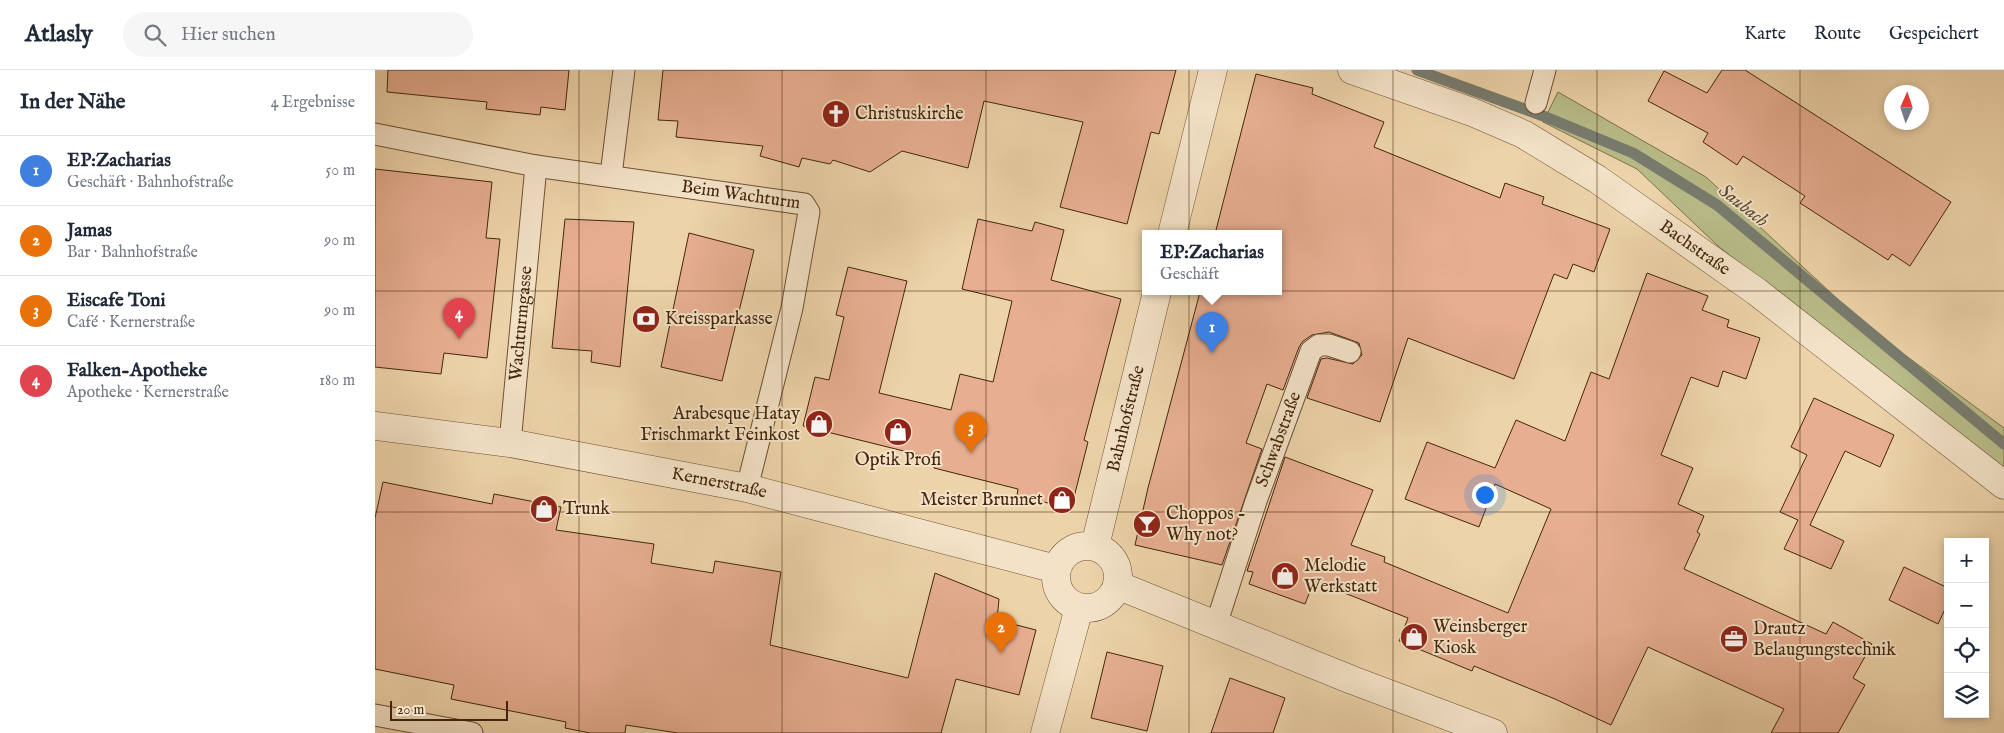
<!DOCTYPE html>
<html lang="de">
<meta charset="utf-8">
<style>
:root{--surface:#fff;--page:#f6f6f7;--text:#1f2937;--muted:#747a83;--line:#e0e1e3;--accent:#db2777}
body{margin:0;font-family:"IM FELL English",serif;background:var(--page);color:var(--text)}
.controls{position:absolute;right:15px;bottom:15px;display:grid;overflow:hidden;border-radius:0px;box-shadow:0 2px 8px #0003}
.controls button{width:45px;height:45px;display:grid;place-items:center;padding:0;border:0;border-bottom:1px solid var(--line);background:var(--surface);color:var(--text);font:25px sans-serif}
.compass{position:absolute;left:1509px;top:15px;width:45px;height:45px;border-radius:50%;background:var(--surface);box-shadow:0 2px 8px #0003;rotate:3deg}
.scale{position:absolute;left:15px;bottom:12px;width:118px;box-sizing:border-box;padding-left:5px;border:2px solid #44260c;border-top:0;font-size:14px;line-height:18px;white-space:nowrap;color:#44260c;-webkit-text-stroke:4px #f3e2c7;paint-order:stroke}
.you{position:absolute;left:1109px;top:424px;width:18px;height:18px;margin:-12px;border:4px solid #fff;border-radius:50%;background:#1a73e8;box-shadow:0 0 0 8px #1a73e833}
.badge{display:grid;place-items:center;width:32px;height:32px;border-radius:50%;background:var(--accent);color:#fff;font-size:16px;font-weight:700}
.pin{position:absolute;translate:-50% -41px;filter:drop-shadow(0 1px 2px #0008)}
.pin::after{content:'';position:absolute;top:26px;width:18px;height:15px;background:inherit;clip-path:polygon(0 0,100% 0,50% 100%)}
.popup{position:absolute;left:767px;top:160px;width:140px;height:65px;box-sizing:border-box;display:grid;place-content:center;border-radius:0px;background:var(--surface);filter:drop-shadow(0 1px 4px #0005);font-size:16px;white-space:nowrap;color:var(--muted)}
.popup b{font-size:19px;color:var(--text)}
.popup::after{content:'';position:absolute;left:50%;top:100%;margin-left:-10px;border:10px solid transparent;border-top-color:var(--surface)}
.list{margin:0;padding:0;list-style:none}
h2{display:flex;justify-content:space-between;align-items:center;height:65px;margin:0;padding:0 20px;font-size:21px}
h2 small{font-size:16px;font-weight:400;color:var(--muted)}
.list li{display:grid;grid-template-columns:32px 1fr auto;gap:15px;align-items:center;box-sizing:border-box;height:70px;padding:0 20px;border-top:1px solid var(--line)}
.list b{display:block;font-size:19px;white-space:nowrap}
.list p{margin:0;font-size:16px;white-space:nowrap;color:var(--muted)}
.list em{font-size:16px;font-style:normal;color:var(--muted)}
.icon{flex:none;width:28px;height:28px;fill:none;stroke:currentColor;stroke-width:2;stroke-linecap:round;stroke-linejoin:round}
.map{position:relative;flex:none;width:1629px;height:663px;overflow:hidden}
header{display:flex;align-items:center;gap:30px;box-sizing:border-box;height:70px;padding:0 25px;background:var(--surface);border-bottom:1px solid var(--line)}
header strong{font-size:24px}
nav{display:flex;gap:28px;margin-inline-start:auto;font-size:18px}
.search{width:350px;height:45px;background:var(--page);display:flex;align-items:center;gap:12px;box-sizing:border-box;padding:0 18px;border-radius:28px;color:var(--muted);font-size:19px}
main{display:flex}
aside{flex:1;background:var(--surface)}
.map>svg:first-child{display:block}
</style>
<header>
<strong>Atlasly</strong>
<div class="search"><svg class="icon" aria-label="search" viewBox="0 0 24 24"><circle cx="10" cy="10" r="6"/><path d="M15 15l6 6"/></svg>Hier suchen</div>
<nav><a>Karte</a><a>Route</a><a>Gespeichert</a></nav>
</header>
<main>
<aside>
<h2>In der Nähe<small>4 Ergebnisse</small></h2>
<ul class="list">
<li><span class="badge" style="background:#3f7fe0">1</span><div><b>EP:Zacharias</b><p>Geschäft · Bahnhofstraße</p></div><em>50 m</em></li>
<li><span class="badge" style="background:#e8710a">2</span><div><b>Jamas</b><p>Bar · Bahnhofstraße</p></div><em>90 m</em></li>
<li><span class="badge" style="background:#e8710a">3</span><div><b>Eiscafe Toni</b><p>Café · Kernerstraße</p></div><em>90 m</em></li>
<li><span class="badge" style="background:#e0444e">4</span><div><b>Falken-Apotheke</b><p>Apotheke · Kernerstraße</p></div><em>180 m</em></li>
</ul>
</aside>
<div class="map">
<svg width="1629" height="663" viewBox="0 0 1629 663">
<rect width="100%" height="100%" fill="#edd3a9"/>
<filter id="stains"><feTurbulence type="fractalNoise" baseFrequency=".004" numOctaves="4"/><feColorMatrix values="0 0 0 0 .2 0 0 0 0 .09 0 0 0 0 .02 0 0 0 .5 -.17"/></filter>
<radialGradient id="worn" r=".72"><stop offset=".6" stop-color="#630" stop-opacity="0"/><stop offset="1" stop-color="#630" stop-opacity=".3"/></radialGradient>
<path fill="#b8bc88" stroke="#7e714a" d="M 1183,22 L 1331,107 L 1496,260 L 1629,358 L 1629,398 L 1343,176 L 1262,99 L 1168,52 Z"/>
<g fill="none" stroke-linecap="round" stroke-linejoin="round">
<path stroke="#787c6f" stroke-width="11" d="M 1042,0 L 1171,47 L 1258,83 L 1342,135 L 1629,374"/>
</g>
<g fill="#e7ae91" stroke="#44260c">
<path d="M 13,0 L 194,0 L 190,40 L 166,37 L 165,45 L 111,39 L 112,32 L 12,22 Z"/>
<path d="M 288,0 L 801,0 L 784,64 L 776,62 L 752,154 L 685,137 L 708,52 L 609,31 L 593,98 L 527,81 L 495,102 L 458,90 L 455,94 L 427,88 L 424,97 L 385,86 L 388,76 L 301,67 L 303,51 L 283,50 Z"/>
<path d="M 1347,0 L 1370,0 L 1576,132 L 1535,196 L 1517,184 L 1513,190 L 1425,133 L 1430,126 L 1368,86 L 1362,95 L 1328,72 L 1333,63 L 1273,31 L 1289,1 L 1332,23 Z"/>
<path d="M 881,4 L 938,18 L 937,24 L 1009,52 L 999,77 L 1125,128 L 1130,113 L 1169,127 L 1167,134 L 1235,159 L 1219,202 L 1198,194 L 1192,209 L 1179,204 L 1139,309 L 1033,268 L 1005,352 L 932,328 L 946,289 L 952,288 L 978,294 L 987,285 L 984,273 L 954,262 L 937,265 L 928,271 L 924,277 L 908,320 L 892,314 L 871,373 L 887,379 L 847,495 L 760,475 L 773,418 L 825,222 L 903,222 L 903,164 L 840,164 Z"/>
<path d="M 0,99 L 117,112 L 111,168 L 125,169 L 112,288 L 69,283 L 66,304 L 0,297 Z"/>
<path d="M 190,149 L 259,152 L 245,297 L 216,292 L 217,281 L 177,278 Z"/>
<path d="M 603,149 L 657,161 L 660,152 L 689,160 L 676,210 L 746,229 L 709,370 L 713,372 L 696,439 L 642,425 L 643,419 L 559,398 L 561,389 L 428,356 L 440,307 L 454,310 L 469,247 L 461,245 L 473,197 L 532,211 L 504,323 L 576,340 L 585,304 L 618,312 L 637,231 L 587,219 Z"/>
<path d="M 314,163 L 379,180 L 347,311 L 286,297 Z"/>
<path d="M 1272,203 L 1333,226 L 1327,240 L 1354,250 L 1352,257 L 1385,268 L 1371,309 L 1348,301 L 1343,317 L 1316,307 L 1286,385 L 1318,398 L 1303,434 L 1329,446 L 1322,462 L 1325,464 L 1309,499 L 1451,564 L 1458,552 L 1497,574 L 1478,608 L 1490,615 L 1463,663 L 1396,663 L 1409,639 L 1273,577 L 1236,655 L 1180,629 L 1099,596 L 1097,601 L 1024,571 L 1033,548 L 939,511 L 930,534 L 874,514 L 878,502 L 872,501 L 910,387 L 998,420 L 976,475 L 1010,487 L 1009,492 L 1133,543 L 1176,439 L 1120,414 L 1104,457 L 1030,429 L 1052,372 L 1120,398 L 1141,350 L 1190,371 L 1216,302 L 1234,309 Z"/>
<path d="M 1439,328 L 1519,365 L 1505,397 L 1470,381 L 1435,455 L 1469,471 L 1456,499 L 1409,479 L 1423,450 L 1405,442 L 1432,385 L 1416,377 Z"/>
<path d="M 8,412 L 117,434 L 119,424 L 186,437 L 181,460 L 279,474 L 276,493 L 338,503 L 340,491 L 406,502 L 395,575 L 533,608 L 560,503 L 624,529 L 622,550 L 661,560 L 644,625 L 581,609 L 566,663 L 303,663 L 251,655 L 250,663 L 215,663 L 190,658 L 191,652 L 76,629 L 79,615 L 0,599 L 0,448 Z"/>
<path d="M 1529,497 L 1573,518 L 1573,533 L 1563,554 L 1514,530 Z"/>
<path d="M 732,582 L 788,596 L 772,661 L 716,648 Z"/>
<path d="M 855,608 L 910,628 L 898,663 L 836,663 Z"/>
</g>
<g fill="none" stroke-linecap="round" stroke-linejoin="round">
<defs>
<g id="service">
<path d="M 1161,33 L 1170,0"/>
<path id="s1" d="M 0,64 L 161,96 L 429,134 L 434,142 L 417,238 L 372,418"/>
<path d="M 236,105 L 249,0"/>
<path id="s2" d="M 135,373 L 161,96"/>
<path id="s3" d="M 841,555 L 881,431 L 936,281 L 944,275 L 954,275 L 975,282"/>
<path d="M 0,645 L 97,663"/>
</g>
<g id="minor">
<path id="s4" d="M 977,0 L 1097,42 L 1148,64 L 1222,109 L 1382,222 L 1629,415"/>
<path d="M 797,164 L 838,0"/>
<path id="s5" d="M 0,356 L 135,373 L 372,418 L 681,499"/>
<circle cx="712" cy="507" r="31"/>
<path id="s6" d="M 720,476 L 782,222"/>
<path d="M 742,515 L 977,610 L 1118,663"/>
<path d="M 670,663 L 704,538"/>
</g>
</defs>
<use href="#service" stroke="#6e5133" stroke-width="23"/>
<use href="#minor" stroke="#6e5133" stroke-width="29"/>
<use href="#service" stroke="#f3e2c7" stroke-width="21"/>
<use href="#minor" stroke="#f3e2c7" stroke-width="28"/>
</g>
<path fill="none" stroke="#44260c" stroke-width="1" stroke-opacity="0.55" d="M 204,0 L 204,663M 407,0 L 407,663M 611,0 L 611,663M 814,0 L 814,663M 1018,0 L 1018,663M 1222,0 L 1222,663M 1425,0 L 1425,663M 0,221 L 1629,221M 0,442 L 1629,442"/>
<defs>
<symbol id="church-disc" viewBox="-11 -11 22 22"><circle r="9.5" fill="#8f2418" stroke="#f3e2c7"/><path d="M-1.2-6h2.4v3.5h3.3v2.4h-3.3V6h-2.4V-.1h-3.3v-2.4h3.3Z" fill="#fff"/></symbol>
<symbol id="bank-disc" viewBox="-11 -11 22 22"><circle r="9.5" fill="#8f2418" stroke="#f3e2c7"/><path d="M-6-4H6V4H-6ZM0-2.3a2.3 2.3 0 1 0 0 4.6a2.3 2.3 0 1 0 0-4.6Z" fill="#fff"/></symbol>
<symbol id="shop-disc" viewBox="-11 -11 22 22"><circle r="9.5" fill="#8f2418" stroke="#f3e2c7"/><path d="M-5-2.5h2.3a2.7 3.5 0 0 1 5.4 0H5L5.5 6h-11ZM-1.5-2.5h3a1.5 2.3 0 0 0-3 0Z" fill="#fff"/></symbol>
<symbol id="bar-disc" viewBox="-11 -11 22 22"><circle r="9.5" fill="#8f2418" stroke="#f3e2c7"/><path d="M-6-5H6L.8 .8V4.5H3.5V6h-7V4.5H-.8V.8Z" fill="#fff"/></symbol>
<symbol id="office-disc" viewBox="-11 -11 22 22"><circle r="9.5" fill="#8f2418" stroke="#f3e2c7"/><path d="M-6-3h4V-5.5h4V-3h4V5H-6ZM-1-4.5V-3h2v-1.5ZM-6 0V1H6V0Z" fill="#fff"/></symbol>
</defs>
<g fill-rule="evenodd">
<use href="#church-disc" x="445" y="28" width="32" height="32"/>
<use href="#bank-disc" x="255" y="233" width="32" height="32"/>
<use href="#shop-disc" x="428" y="338" width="32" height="32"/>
<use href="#shop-disc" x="507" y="346" width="32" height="32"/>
<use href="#shop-disc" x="671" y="414" width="32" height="32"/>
<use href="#shop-disc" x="153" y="423" width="32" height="32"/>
<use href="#bar-disc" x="756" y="438" width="32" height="32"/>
<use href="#shop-disc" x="894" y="490" width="32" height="32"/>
<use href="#shop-disc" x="1023" y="551" width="32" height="32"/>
<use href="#office-disc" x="1343" y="553" width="32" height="32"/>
</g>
<g text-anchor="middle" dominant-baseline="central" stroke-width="4" stroke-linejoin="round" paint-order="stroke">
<g font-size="18" fill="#44260c" stroke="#f3e2c7" text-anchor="start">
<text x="480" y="44">Christuskirche</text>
<text x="290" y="249">Kreissparkasse</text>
<text x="425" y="344" text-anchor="end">Arabesque Hatay<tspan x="425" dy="21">Frischmarkt Feinkost</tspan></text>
<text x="523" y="390" text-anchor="middle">Optik Profi</text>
<text x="668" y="430" text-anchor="end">Meister Brunnet</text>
<text x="188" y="439">Trunk</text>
<text x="791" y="444">Choppos -<tspan x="791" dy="21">Why not?</tspan></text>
<text x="929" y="496">Melodie<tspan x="929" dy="21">Werkstatt</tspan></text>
<text x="1058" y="557">Weinsberger<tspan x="1058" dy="21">Kiosk</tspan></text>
<text x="1378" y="559">Drautz<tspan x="1378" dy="21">Belaugungstechnik</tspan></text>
</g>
<g font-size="18" fill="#44260c" stroke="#f3e2c7">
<text stroke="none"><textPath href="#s1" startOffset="371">Beim Wachturm</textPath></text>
<text stroke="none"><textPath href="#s4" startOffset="389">Bachstraße</textPath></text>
<text stroke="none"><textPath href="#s2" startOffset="120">Wachturmgasse</textPath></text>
<text stroke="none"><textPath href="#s6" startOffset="131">Bahnhofstraße</textPath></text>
<text stroke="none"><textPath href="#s3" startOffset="196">Schwabstraße</textPath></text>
<text stroke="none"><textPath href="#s5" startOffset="349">Kernerstraße</textPath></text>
</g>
<g font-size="19" font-style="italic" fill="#5a4a35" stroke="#f3e2c7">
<text transform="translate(1368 136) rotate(38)">Saubach</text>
</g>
</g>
<rect width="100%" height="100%" filter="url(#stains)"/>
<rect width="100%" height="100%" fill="url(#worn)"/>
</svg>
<div class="controls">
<button>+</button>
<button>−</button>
<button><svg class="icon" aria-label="locate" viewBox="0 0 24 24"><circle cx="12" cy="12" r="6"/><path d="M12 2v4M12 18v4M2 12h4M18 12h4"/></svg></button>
<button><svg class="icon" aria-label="layers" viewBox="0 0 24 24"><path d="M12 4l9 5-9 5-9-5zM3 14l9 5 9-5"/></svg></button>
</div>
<svg class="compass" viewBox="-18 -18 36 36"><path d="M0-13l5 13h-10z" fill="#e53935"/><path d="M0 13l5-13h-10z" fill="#747a83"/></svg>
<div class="scale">20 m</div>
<div class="you"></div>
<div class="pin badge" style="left:837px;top:283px;background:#3f7fe0">1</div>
<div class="popup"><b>EP:Zacharias</b>Geschäft</div>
<div class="pin badge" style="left:626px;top:583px;background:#e8710a">2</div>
<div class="pin badge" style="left:596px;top:383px;background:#e8710a">3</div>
<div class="pin badge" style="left:84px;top:269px;background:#e0444e">4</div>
</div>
</main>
